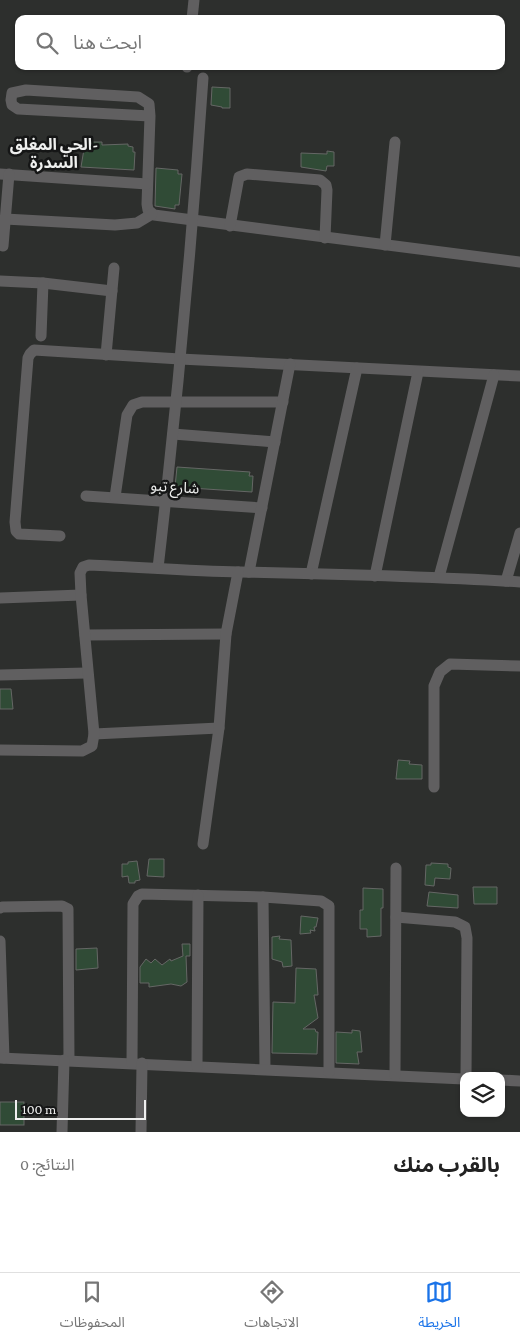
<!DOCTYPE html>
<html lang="ar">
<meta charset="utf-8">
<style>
:root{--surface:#fff;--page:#f6f6f6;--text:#222;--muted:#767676;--line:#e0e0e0;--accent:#1a73e8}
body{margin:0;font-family:"Crimson Pro","Noto Sans Arabic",serif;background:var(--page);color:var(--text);direction:rtl}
.controls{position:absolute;right:15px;bottom:15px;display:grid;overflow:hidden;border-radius:10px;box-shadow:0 1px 4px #0004}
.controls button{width:45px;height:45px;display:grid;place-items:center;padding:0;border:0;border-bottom:1px solid var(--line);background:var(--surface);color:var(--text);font:25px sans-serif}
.scale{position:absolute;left:15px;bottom:12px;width:131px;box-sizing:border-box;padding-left:5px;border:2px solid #eeefee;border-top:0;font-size:14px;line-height:18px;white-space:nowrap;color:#eeefee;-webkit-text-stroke:4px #151616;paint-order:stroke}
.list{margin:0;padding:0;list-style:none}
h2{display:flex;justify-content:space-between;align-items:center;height:65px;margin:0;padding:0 20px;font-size:21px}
h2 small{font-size:16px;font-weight:400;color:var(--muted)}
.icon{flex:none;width:28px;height:28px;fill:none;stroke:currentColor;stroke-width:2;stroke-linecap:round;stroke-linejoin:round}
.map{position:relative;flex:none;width:520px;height:1132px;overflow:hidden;direction:ltr}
.search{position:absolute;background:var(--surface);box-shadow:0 1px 4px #0004;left:15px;right:15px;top:15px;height:55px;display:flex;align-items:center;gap:12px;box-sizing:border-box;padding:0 18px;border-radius:10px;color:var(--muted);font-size:19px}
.sheet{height:140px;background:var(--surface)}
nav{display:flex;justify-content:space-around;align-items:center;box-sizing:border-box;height:70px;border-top:1px solid var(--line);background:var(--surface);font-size:14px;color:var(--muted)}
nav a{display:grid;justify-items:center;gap:2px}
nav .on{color:var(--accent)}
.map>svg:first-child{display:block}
</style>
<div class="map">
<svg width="520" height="1132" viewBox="0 0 520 1132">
<rect width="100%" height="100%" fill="#2d2f2d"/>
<g fill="#304b36" stroke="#656765">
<path d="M 212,87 L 230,88 L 230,108 L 222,108 L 222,107 L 211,105 Z"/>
<path d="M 91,142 L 102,142 L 102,145 L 128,144 L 128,146 L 133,147 L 133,152 L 135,152 L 134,170 L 81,167 L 85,143 L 91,143 Z"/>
<path d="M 327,151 L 334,152 L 334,166 L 327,166 L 326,171 L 301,167 L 301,153 L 327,154 Z"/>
<path d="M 156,168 L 178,170 L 178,174 L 182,174 L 179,205 L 175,205 L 175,209 L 155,206 Z"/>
<path d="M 177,467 L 250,472 L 249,476 L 253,476 L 252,492 L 175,487 Z"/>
<path d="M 0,689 L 11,689 L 13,709 L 0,709 Z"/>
<path d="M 398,760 L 410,761 L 409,764 L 422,765 L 422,779 L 396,779 Z"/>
<path d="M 149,859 L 164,859 L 164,877 L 147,876 Z"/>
<path d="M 137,861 L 140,880 L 135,881 L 135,883 L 129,883 L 128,876 L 122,877 L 122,864 L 128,864 L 128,862 Z"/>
<path d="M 431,863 L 448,864 L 448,867 L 451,868 L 450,879 L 435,878 L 434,886 L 425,885 L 426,865 L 431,865 Z"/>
<path d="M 473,887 L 497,887 L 497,904 L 474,904 Z"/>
<path d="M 363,888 L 383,889 L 383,908 L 381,908 L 381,936 L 367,937 L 367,929 L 360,929 L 360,910 L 363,910 Z"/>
<path d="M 429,892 L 458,895 L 458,908 L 427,906 Z"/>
<path d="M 301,916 L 318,918 L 316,927 L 314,927 L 315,931 L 310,930 L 311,933 L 300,934 Z"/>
<path d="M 280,936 L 279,939 L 291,940 L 292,966 L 283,967 L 282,962 L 272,959 L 272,937 Z"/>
<path d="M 182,944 L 190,944 L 190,956 L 186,956 L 187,982 L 181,986 L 171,984 L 149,987 L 149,983 L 140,983 L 140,967 L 146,959 L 151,963 L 155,959 L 162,965 L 170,959 L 171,961 L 183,956 Z"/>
<path d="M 97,948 L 98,968 L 76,970 L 76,949 Z"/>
<path d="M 296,968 L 316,969 L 318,995 L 314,995 L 318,1018 L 303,1029 L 315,1029 L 316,1032 L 318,1032 L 317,1054 L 272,1053 L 273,1002 L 295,1003 Z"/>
<path d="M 352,1030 L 360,1031 L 362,1052 L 357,1052 L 359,1064 L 336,1063 L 336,1032 L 352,1033 Z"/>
<rect x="0" y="1102" width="24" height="23"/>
</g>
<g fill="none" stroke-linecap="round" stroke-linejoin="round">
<g stroke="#605f60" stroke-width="11">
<path d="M 192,19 L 194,0"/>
<path d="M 187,67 L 187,66"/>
<path d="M 150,116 L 18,109 L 12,105 L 11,100 L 12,93 L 26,90 L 138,97 L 149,104 L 150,116 L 147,204 L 148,210 L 154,215 L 520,262"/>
<path d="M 0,174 L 147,184"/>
<path d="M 5,219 L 115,225 L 137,223 L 152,214"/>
<path d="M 230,226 L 239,177 L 247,174 L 320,180 L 326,185 L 327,190 L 325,238"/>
<path d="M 385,245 L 395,142"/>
<path d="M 3,246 L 9,174"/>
<path d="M 0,281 L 43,283 L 112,291"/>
<path d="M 41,336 L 43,283"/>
<path d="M 106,355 L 114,268"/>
<path d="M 173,434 L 275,442"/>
<path d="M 86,496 L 262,508"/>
<path d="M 115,497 L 127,415 L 133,405 L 142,402 L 283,402"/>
<path d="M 60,536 L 19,534 L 16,531 L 15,522 L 28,358 L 30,354 L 34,350 L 180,359 L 520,376"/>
<path d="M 158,568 C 177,405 192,242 203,78"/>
<path d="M 249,572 L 290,364"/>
<path d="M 311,574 L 357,368"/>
<path d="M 375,576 L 418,372"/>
<path d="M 439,577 L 494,375"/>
<path d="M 506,581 L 520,533"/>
<path d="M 0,598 L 81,595"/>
<path d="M 85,635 L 226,634"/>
<path d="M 0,675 L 87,673"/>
<path d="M 94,734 L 219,728"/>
<path d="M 0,750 L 82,751 L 92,746 L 94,734 L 81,595 L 80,573 L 83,567 L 89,565 C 139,567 189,571 240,572 C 333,574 427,576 520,582"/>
<path d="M 434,787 L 434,686 L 440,672 L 450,664 L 520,666"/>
<path d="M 203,844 L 219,728 L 226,634 L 238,572"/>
<path d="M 263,897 L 265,1069"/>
<path d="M 0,908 L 2,907 L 62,906 L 68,909 L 69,1060"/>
<path d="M 396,917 L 455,922 L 465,927 L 467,938 L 466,1076"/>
<path d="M 0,941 L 4,1058"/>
<path d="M 0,1058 L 464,1079"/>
<path d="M 132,1063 L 133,904 L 138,896 L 142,894 L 263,897 L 321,901 L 329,906 L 329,1072"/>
<path d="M 197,1066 L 198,895"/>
<path d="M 395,1075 L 396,868"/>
<path d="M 501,1080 L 520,1081"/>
<path d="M 62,1132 L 64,1060"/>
<path d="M 141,1132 L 142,1063"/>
</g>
</g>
<g text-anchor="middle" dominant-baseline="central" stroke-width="5" stroke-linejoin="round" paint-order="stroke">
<g font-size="15" fill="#eeefee" stroke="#151616">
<text transform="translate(175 487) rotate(4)">شارع تبو</text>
</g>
<g font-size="16" font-weight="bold" fill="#eeefee" stroke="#151616">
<text x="54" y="144">الحي المغلق-<tspan x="54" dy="18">السدرة</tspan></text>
</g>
</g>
</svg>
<div class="controls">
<button><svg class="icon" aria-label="layers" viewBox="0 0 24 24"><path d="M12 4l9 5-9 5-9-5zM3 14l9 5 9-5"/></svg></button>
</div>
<div class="scale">100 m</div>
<div class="search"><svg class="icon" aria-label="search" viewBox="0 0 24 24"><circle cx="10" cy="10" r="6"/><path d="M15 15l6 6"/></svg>ابحث هنا</div>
</div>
<section class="sheet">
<h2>بالقرب منك<small>النتائج: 0</small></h2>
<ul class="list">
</ul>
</section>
<nav>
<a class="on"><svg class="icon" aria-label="map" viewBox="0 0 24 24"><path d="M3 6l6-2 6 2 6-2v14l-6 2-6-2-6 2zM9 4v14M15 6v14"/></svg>الخريطة</a>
<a><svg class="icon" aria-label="directions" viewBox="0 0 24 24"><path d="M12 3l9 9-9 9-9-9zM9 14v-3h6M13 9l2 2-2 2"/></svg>الاتجاهات</a>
<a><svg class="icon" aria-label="saved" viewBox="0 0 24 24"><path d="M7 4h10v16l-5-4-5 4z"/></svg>المحفوظات</a>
</nav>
